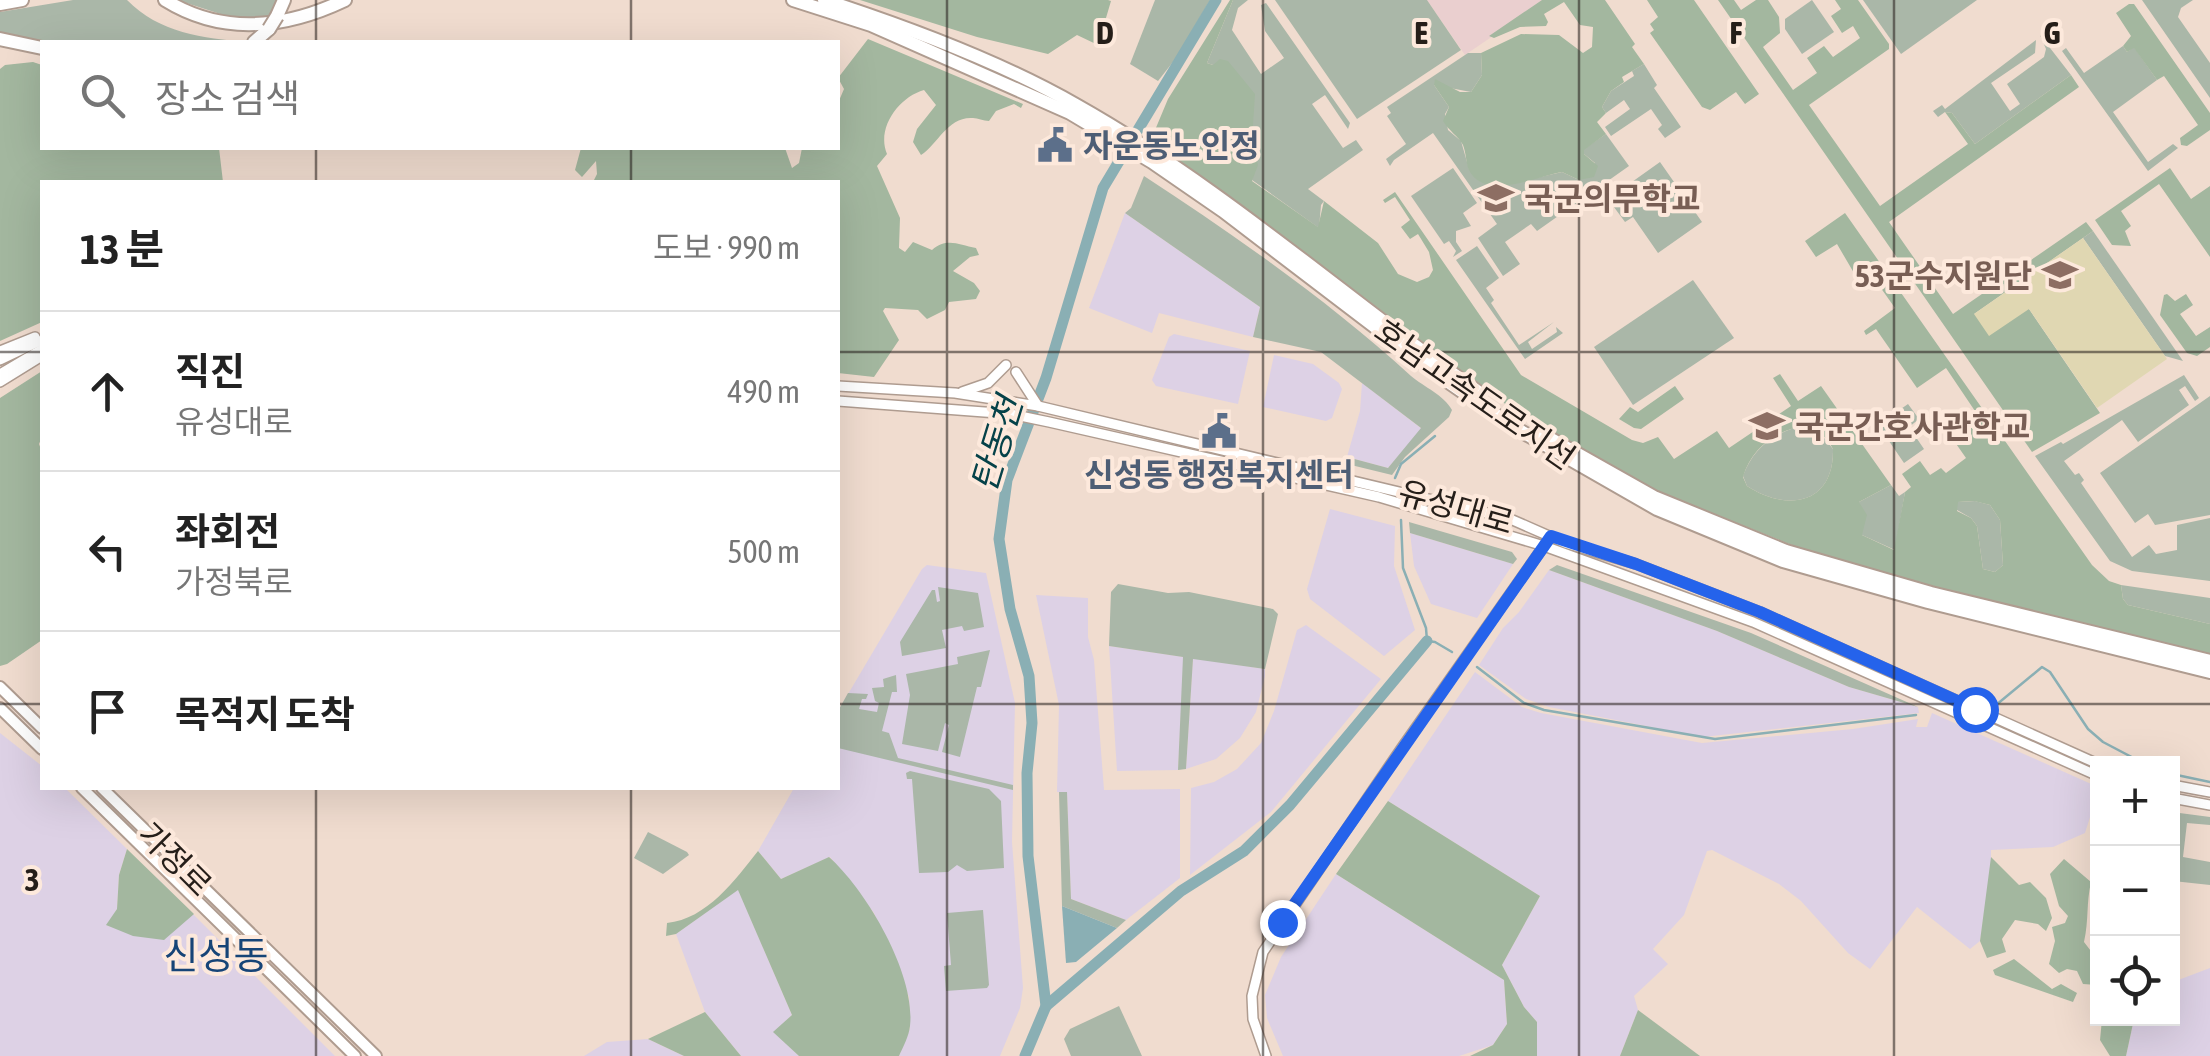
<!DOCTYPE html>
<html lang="ko">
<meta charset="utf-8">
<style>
:root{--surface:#fff;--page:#f6f6f6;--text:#222;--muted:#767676;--line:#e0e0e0}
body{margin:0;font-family:"Asap Condensed","Noto Sans KR",sans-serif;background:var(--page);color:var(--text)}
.controls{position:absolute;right:30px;bottom:30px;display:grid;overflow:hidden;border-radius:0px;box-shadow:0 10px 40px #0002}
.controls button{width:90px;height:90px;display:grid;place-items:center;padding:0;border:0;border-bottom:2px solid var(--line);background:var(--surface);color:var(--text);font:50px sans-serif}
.stop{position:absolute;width:30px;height:30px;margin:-22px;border:8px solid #2563eb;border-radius:50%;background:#fff}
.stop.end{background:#2563eb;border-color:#fff;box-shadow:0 2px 10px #0008}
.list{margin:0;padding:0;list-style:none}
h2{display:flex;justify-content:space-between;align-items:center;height:130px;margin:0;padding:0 40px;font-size:42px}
h2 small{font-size:32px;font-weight:400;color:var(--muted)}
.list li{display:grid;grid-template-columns:65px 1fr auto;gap:30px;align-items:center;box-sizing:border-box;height:160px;padding:0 40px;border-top:2px solid var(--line)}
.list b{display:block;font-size:38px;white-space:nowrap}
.list p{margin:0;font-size:32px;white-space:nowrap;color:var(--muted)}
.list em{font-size:32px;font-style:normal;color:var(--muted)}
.icon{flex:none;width:55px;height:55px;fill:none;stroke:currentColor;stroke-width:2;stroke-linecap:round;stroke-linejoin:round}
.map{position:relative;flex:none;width:2210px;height:1056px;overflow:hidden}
.search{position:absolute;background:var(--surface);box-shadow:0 10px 40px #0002;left:40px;top:40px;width:800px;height:110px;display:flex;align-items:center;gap:25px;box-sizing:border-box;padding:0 35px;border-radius:0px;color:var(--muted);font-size:38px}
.panel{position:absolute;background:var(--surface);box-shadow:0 10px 40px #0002;left:40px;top:180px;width:800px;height:610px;border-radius:0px}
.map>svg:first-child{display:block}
</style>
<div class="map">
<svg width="2210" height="1056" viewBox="0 0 2210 1056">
<rect width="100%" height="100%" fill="#f0dccf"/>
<g fill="#ddd1e5">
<path d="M 1125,213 L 1260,307 L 1253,337 L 1159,313 L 1152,333 L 1089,308 Z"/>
<path d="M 1174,334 L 1250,351 L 1238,404 L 1156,386 L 1152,380 L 1169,337 Z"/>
<path d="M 1274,355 L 1313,364 L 1339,383 L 1342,389 L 1332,418 L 1326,421 L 1263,407 Z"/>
<path d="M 1362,383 L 1422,429 L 1388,468 L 1347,457 L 1360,411 Z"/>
<path d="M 1330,509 L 1395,526 L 1394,566 L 1415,630 L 1384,656 L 1310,599 L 1307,589 Z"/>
<path d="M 1410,533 L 1513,564 L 1477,618 L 1431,604 L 1414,566 Z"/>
<path d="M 927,565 L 986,573 L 1015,703 L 1012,842 L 1023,988 L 1020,1008 L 1000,1056 L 899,1056 L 910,1028 L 909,997 L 874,913 L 830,857 L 781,879 L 758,851 L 794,788 L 838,788 L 838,711 L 922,569 Z"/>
<path d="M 1549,570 L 1717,631 L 1849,687 L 1918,707 L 1919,713 L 1703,737 L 1549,707 L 1526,699 L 1479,665 L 1503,628 L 1519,612 Z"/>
<path d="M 1036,595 L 1088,598 L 1088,637 L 1094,660 L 1104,790 L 1180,789 L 1180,878 L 1126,920 L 1071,899 L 1067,793 L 1057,792 L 1059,705 Z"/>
<path d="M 1306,625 L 1381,679 L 1271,812 L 1190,875 L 1191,788 L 1214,782 L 1237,769 L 1261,743 L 1274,711 L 1297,630 Z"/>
<path d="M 1109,646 L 1184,657 L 1178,770 L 1117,771 Z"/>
<path d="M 1193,658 L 1265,669 L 1265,676 L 1256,712 L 1240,738 L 1216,759 L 1186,769 Z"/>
<path d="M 1475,672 L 1522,707 L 1541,713 L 1702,743 L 1853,729 L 1918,719 L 1916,727 L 1927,727 L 1932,713 L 2098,787 L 2097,795 L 2085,833 L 2053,847 L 1991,850 L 1991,868 L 1980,941 L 1970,949 L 1917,907 L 1870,969 L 1848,953 L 1801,901 L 1779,884 L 1712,850 L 1707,851 L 1684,915 L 1653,949 L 1668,964 L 1634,996 L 1638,1010 L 1620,1056 L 1537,1056 L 1537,1022 L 1524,1007 L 1502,965 L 1540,896 L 1388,801 Z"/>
<path d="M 0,733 L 42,766 L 42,788 L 65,788 L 127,849 L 119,875 L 117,909 L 108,927 L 157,878 L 335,1056 L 0,1056 Z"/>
<path d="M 1336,874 L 1504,980 L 1507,1024 L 1493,1045 L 1459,1056 L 1283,1056 L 1267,1018 L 1265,995 L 1281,957 Z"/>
<path d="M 738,889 L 792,1015 L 774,1032 L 799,1056 L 741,1056 L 705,1012 L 676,934 Z"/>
<path d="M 2210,968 L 2210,1056 L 2126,1056 L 2134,1019 L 2172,1018 L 2173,982 Z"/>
<path d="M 648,1039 L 684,1056 L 584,1056 L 607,1042 Z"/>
</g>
<path fill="#eacfcf" d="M 1427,0 L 1546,0 L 1465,55 Z"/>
<g fill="#aab7a8">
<path d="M 73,0 L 127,0 C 159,33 203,38 247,42 L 43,42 L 0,34 L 0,12 Z"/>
<path d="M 177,0 L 282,0 L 270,20 L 236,19 Z"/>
<path d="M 1155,0 L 1210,0 L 1176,58 L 1158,81 L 1130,64 Z"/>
<path d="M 1233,0 L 1248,0 L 1238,8 L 1232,30 L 1261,74 L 1284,58 L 1265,31 L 1261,5 L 1266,3 L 1350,123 L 1348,129 L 1325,95 L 1312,104 L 1343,148 L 1356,140 L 1363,150 L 1308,189 L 1324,201 L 1321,205 L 1319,228 L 1252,180 C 1264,129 1240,106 1213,65 L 1207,63 Z"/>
<path d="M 1275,0 L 1427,0 L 1461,50 L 1357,119 Z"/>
<path d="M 1812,0 L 1834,32 L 1802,54 L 1785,29 L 1785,19 Z"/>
<path d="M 1863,0 L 1977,0 L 1901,54 Z"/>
<path d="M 2142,0 L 2193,0 L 2181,8 L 2178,17 L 2210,63 L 2210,98 Z"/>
<path d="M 2040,35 L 2071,75 L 1975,144 L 1952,113 L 1945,112 L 1938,117 L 1933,111 L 1942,105 L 1945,109 L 2036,40 L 2035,53 L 1991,83 L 2010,111 L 2020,104 L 2007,84 L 2044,57 L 2046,49 Z"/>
<path d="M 2123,46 L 2127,52 L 2134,47 L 2157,80 L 2113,112 L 2148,162 L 2173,144 L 2178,148 L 2148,171 L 2062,51 L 2066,48 L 2084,73 Z"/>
<path d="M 1468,53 L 1481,53 L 1482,75 L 1471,92 L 1434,85 L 1449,107 L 1445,114 L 1448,130 L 1461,141 L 1469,169 L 1519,182 L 1562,172 L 1579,180 L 1595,163 L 1584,154 L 1584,149 L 1606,134 L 1629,166 L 1537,231 L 1531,224 L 1505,242 L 1520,264 L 1503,276 L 1478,238 L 1497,224 L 1433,133 L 1394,160 L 1390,166 L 1386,159 L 1406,144 L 1387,116 L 1391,113 L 1387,107 Z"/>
<path d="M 1644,64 L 1657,85 L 1654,88 L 1681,127 L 1665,138 L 1658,129 L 1662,125 L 1651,109 L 1611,136 L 1605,127 L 1630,109 L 1624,100 L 1606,113 L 1602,107 L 1611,91 L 1634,76 L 1632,71 Z"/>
<path d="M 1660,162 L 1702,222 L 1658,253 L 1633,217 L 1625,222 L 1608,199 Z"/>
<path d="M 1453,168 L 1477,203 L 1463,213 L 1471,226 L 1456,231 L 1456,242 L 1462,251 L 1453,257 L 1456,251 L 1449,241 L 1444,244 L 1411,196 Z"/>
<path d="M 1144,176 C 1237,237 1329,301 1411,376 C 1424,387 1444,395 1452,410 L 1449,417 L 1405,457 L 1392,475 L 1351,465 L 1347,457 L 1388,468 L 1421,428 L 1321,352 L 1253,337 L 1260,307 L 1125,213 L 1131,208 Z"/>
<path d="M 2093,231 L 2183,361 L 2165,356 L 2083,238 Z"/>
<path d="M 1477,246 L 1499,278 L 1486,288 L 1494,300 L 1491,303 L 1519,345 L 1554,322 L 1528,342 L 1532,349 L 1557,332 L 1556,327 L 1563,333 L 1525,359 L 1456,260 Z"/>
<path d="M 1693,280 L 1734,338 L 1633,405 L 1594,347 Z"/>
<path d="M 2184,375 L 2199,398 L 2195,401 L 2185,386 L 2179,390 L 2189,405 L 2138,442 L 2122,420 L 2064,461 L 2075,475 L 2079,473 L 2084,480 L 2081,483 L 2132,557 L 2149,545 L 2156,554 L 2177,550 L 2177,525 L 2210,518 L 2210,581 L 2132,571 L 2110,561 L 2035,456 L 2061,442 L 2063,444 Z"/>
<path d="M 2210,396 L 2210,515 L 2155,525 L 2148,514 L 2135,523 L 2100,473 Z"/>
<path d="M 1908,404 L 1919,419 L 1909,427 L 1924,449 L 1904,463 L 1878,425 Z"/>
<path d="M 1807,425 L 1817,429 L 1833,449 C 1834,505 1787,512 1747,486 L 1743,476 C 1753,447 1777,430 1807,425 Z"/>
<path d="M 1891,485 L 1899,496 L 1905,492 L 1895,550 L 1862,535 L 1859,502 Z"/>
<path d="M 1975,501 L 1990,505 L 2000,520 L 2003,565 L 1995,572 L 1983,569 L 1977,526 L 1971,518 L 1957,510 L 1957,502 Z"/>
<path d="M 1409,522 L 1512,552 L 1517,559 L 1513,564 L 1410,533 Z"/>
<path d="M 1557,565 L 1751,633 L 1918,707 L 1849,687 L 1717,631 L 1549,570 Z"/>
<path d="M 1118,584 L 1168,593 L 1189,592 L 1273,609 L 1278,614 L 1265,669 L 1193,659 L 1186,769 L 1178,770 L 1183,657 L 1109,646 L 1111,592 Z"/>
<path d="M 2121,585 L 2210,598 L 2210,624 L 2128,605 L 2123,599 Z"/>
<path d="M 938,587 L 978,593 L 984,627 L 964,631 L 962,626 L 942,630 L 946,648 L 902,656 L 900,642 L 932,590 L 935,590 L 937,602 L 940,601 Z"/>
<path d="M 990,650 L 981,687 L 977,687 L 960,757 L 942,752 L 949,725 L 945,723 L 938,751 L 902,744 L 910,695 L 906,674 L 958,664 L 957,657 Z"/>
<path d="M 896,675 L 897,692 L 892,692 L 882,731 L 889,733 L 898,758 L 1013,785 L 1013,790 L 838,748 L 838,711 L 848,693 L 868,694 L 866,699 L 862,699 L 859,709 L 877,712 L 879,703 L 875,701 L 872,688 L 884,687 L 883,679 Z"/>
<path d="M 910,771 L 989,789 L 1001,801 L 1004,868 L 967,871 L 957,865 L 948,872 L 919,873 L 912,779 L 907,779 L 906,773 Z"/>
<path d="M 1059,792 L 1067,792 L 1071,899 L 1126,920 L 1117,928 L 1062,906 Z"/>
<path d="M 2172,812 L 2210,817 L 2210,825 L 2187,823 L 2183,857 L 2210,862 L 2210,885 L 2173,881 Z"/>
<path d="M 648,832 L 687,852 L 689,855 L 663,874 L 634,858 Z"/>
<path d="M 983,910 L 989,985 L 987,988 L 946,991 L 944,966 L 951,965 L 947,913 Z"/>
<path d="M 1119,1006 L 1142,1056 L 1071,1056 L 1064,1039 L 1070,1029 Z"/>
</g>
<g fill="#a3b79f" fill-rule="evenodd">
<path d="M 860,0 L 1108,0 L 1111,1 L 1098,45 L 1077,35 L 1048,54 L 977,37 Z"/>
<path d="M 1230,0 L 1233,0 L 1207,63 L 1213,65 L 1220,59 L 1228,61 L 1255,94 L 1252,141 L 1258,165 L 1252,181 L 1318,227 L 1324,201 L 1378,243 L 1398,274 L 1417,282 L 1429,277 L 1433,270 L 1429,252 L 1418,234 L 1410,239 L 1401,227 L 1410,220 L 1395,197 L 1385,203 L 1383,200 L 1395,192 L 1521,375 L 1632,440 L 1643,443 L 1658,437 L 1674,459 L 1717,431 L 1729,448 L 1791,406 L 1773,378 L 1780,374 L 1798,401 L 1821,386 L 1891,485 L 1859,502 L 1867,515 L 1862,535 L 1894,550 L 1905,492 L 1911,487 L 1902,474 L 1920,461 L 1930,475 L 1941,468 L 1946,473 L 1966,458 L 1952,438 L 1979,417 L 1946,368 L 1917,388 L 1876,329 L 1866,335 L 1864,331 L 1895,308 L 1873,277 L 1861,285 L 1837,244 L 1816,257 L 1805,241 L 1845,213 L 2092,565 L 2109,581 L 2121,585 L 2123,599 L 2128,605 L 2210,624 L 2210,658 L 1940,590 L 1807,551 L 1657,491 L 1573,446 L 1508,406 L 1249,211 L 1150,142 L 1168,99 ZM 1807,425 L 1827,439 L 1833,449 C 1834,505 1787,512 1747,486 L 1743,477 C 1752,447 1777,430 1807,425 ZM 1974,501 L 1990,505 L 2000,520 L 2003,565 L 1995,572 L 1983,569 L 1977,526 L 1971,518 L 1957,511 L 1958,502 Z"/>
<path d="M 1542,0 L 1605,0 L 1635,44 L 1632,47 L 1644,64 L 1622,77 L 1624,82 L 1611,91 L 1602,107 L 1606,113 L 1597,122 L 1606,134 L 1584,150 L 1584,154 L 1598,166 L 1594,177 L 1579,180 L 1562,172 C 1537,176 1483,203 1468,168 C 1466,161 1466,153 1463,145 C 1458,136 1449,131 1443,121 L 1449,107 L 1434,85 L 1435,79 L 1460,92 L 1471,92 L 1482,75 L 1481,53 L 1521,34 L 1559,35 L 1583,53 L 1592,47 L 1593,27 L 1580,25 L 1564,2 L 1544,14 L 1548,22 L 1546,26 L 1520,27 L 1494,38 L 1489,36 Z"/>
<path d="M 1647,0 L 1694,0 L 1759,94 L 1745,104 L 1736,92 L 1710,110 L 1702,107 L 1650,33 L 1654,30 L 1650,24 L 1658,17 Z"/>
<path d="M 1718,0 L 1734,0 L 1741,10 L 1756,0 L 1768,0 L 1779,17 L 1780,33 L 1763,47 L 1793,90 L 1817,73 L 1807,58 L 1824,46 L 1833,57 L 1860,38 L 1853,26 L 1842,33 L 1831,16 L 1841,9 L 1835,0 L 1858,0 L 1889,44 L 1889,49 L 1809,105 L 1880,206 L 1968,144 L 1945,112 L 1952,113 L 1975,144 L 2071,75 L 2079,87 L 1889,222 L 1953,314 L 2086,222 L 2093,231 L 1974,314 L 2029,309 L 2100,413 L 2032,452 Z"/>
<path d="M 2129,4 L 2134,4 L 2210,113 L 2210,130 L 2187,146 L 2181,145 L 2180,138 L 2198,125 L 2164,76 L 2157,80 L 2134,48 L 2127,52 L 2123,46 L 2131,36 L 2116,13 Z"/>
<path d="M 868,39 L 1023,104 L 1021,108 L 1014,104 L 996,111 L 989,121 C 983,121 978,118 973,118 C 948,116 938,144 921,155 L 913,142 L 917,129 L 936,105 L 924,90 C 899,97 876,128 887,154 L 877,166 L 900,218 L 899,248 L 905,252 L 913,242 L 932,250 C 947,237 959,245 976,248 L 979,255 L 970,257 L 953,271 L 974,283 L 980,291 L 976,299 L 949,302 L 945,310 L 927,319 L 918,310 L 885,308 L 883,311 L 899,340 L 874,377 L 838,373 L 838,182 L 593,182 L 597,174 L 596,161 L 582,177 L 575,170 L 581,148 L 785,148 L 792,168 L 799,163 L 802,148 L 838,148 L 838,103 L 844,89 L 838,78 Z"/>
<path d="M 33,62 L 42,65 L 42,148 L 219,148 L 223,182 L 42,182 L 42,322 L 0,341 L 0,69 L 5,65 Z"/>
<path d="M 2170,168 L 2191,199 L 2210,186 L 2210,257 L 2159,184 L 2121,211 L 2131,226 L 2125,231 L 2131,246 L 2112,245 L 2095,220 Z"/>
<path d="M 2167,294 L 2175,301 L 2186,294 L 2193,305 L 2180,314 L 2196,336 L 2210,327 L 2210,347 L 2197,356 L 2187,353 L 2160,315 L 2164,295 Z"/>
<path d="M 42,371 L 42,437 L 39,444 L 42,452 L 42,640 L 7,664 L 0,666 L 0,398 Z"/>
<path d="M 1675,386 L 1684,399 L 1641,429 L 1634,428 L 1619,419 L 1630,407 L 1638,412 Z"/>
<path d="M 1388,801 L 1540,896 L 1502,965 L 1524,1007 L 1537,1022 L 1537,1056 L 1470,1056 L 1493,1045 L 1507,1024 L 1504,980 L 1336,874 Z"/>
<path d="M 127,849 L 194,914 L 164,940 L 133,936 L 106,925 L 117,909 L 119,875 Z"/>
<path d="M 758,851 L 781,879 L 829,857 C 866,890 916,974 910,1026 C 909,1036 903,1047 899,1056 L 799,1056 L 773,1032 L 792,1015 L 738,890 L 676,934 L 666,936 L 667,923 C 707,919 735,880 758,851 Z"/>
<path d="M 1991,857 L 2019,885 L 2030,882 L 2046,898 L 2052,918 L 2046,931 L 2038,924 L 2015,920 L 2002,939 L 2006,952 L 1987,958 L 1980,941 Z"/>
<path d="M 2064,859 L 2091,882 C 2086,904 2089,919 2084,942 L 2097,959 L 2097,985 L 2083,984 L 2077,971 L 2067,969 L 2059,973 L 2049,964 L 2055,941 L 2052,927 L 2065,923 L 2068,916 L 2059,906 L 2050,874 Z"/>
<path d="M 2014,959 L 2052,989 L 2061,984 L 2077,993 L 2073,1002 L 1995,975 L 1993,970 Z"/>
<path d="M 1638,1010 L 1700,1056 L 1620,1056 Z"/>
<path d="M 705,1012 L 741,1056 L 684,1056 L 648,1039 Z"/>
<path d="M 2102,1019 L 2134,1019 L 2126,1056 L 2110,1056 L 2100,1040 Z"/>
</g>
<path fill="#e0d7b2" d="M 2083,238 L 2167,359 L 2097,408 L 2029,309 L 1989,336 L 1974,314 Z"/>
<path fill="#8aafb4" d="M 1062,906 L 1117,928 L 1076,962 L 1066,963 Z"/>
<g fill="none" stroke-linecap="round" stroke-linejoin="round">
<g stroke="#8aafb4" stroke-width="2.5">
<path d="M 1395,478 L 1401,464 L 1435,436"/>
<path d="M 1401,520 L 1403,568 L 1426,628 L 1427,641 L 1435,642 L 1452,652"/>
<path d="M 1477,667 L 1524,703 L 1544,710 L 1715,739 L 1916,715"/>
<path d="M 1990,710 L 2042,667 L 2050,672 L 2088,729 L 2103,742 L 2145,764"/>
<path d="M 2172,774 L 2210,782"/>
</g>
<g stroke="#8aafb4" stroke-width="11">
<path d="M 1046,1006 L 1181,891 L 1244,851 L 1290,805 L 1427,641"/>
<path d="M 1025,1056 L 1046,1006 L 1028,856 L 1027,773 L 1032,723 L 1029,676 L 1010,609 L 999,539 L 1007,480 L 1046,378 L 1103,188 L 1216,0"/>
</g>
<defs>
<g id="secondary">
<path d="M 0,351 L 35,337"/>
<path d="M 0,360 L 42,340"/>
<path d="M 1016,372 L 1038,406"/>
<path d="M 0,374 L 42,349"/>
<path d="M 0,382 L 42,356"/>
<path d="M 838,386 L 955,393 L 1038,406 L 1508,518 L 1565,543 L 1636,564 L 1760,612 L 2098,764"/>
<path d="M 962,392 L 988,383 L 1006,365"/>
<path d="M 838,401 L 1011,414 L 1049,422 L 1379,497 L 1544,546 L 1753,622 L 2098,776"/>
<path d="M 2172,785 L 2210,792"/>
<path d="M 2172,798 L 2210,805"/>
<path d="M 1266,1056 L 1253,1019 L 1252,996 L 1263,952 L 1403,746 L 1546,543"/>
</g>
<g id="primary">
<path d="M 0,687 L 42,728"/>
<path d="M 0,708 L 42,749"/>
<path d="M 82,788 L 355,1056"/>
<path d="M 102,788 L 376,1056"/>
</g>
<g id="highway">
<path d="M 165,0 C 223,36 286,28 345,0"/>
<path d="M 793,0 L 871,25 L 1070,113 L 1152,162 L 1223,211 L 1434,372 L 1512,426 L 1657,509 L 1783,561 L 1928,602 L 2210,672"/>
<path d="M 824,0 C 904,26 1003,63 1076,105 C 1220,186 1343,296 1477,391"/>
<path d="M 0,4 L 22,0"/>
<path d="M 277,16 L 284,0"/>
<path d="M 0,39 L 42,48"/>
<path d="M 254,42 L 269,29"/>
<path d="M 1544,435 L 1654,497 L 1786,551 L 1931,593 L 2210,661"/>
</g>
</defs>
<use href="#secondary" stroke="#af9c90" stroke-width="12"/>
<use href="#primary" stroke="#af9c90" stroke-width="14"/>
<use href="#highway" stroke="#af9c90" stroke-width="16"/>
<use href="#secondary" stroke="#fff" stroke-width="9"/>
<use href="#primary" stroke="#fff" stroke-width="10"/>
<use href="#highway" stroke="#fff" stroke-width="12"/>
<defs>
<path id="highway-bridge" d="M 269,29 L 277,16"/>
</defs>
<use href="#highway-bridge" stroke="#af9c90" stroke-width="16" stroke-linecap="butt"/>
<use href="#highway-bridge" stroke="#fff" stroke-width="12"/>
</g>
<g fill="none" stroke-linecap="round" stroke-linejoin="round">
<path stroke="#2563eb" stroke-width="12" d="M 1282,922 L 1551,536 L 1636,564 L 1760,612 L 1975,709"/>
</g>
<path fill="none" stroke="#251e19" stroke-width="2.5" stroke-opacity="0.55" d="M 316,0 L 316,42M 631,0 L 631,42M 947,0 L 947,1056M 1263,0 L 1263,1056M 1579,0 L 1579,1056M 1894,0 L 1894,1056M 316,148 L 316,182M 631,148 L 631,182M 0,352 L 42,352M 838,352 L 2210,352M 0,704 L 42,704M 838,704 L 2210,704M 316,788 L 316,1056M 631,788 L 631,1056"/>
<defs>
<symbol id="civic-bare" viewBox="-9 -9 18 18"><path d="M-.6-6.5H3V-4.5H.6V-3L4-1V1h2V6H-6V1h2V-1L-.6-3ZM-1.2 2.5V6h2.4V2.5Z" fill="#5c6f8a" stroke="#fde9dc" stroke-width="2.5" paint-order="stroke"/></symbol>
<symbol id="university-bare" viewBox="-9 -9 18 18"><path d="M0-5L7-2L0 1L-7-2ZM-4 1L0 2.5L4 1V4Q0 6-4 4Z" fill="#8d6e63" stroke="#fde9dc" stroke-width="2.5" paint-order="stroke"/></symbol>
</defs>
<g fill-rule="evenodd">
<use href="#civic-bare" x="1030" y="120" width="50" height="50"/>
<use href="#university-bare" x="1471" y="173" width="50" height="50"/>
<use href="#university-bare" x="2035" y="250" width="50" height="50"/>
<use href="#university-bare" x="1742" y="401" width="50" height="50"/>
<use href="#civic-bare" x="1194" y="406" width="50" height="50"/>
</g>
<g text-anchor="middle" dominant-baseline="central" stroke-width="8" stroke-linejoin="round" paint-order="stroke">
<g font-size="32" font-weight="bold" fill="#4e5e75" stroke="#fde9dc" text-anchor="start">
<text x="1083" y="145">자운동노인정</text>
<text x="1219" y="474" text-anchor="middle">신성동 행정복지센터</text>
</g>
<g font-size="32" font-weight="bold" fill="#785e54" stroke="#fde9dc" text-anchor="start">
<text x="1524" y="198">국군의무학교</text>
<text x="2032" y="275" text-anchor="end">53군수지원단</text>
<text x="1795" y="426">국군간호사관학교</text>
</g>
<g font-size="32" fill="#251e19" stroke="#fde9dc">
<text transform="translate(1475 394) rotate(35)">호남고속도로지선</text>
<text transform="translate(1456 507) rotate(16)">유성대로</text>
<text transform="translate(175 859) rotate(45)">가정로</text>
</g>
<g font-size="35" font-style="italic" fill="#064249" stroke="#fde9dc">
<text transform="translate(996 444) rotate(-73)">탄동천</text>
</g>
<g font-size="38" fill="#164477" stroke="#fde9dc">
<text x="216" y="955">신성동</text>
</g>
</g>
<g font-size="32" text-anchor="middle" font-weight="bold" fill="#251e19" stroke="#fde9dc" stroke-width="8" stroke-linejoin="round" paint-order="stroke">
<text x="1105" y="44">D</text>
<text x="1421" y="44">E</text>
<text x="1736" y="44">F</text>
<text x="2052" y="44">G</text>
<text x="32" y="891">3</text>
</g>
</svg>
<div class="controls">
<button>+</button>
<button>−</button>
<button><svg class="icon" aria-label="locate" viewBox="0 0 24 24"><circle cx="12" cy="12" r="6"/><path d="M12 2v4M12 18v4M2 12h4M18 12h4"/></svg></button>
</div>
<div class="stop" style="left:1975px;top:709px"></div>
<div class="stop end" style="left:1282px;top:922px"></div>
<div class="search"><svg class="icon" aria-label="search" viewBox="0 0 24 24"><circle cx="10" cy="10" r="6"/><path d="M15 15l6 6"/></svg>장소 검색</div>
<section class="panel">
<h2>13 분<small>도보 · 990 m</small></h2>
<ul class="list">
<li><svg class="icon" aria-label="ahead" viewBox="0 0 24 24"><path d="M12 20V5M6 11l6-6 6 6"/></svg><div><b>직진</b><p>유성대로</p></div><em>490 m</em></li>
<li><svg class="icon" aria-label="left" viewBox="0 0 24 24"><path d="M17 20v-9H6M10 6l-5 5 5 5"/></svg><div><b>좌회전</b><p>가정북로</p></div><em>500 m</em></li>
<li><svg class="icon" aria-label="arrive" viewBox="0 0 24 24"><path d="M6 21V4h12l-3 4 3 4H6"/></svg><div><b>목적지 도착</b></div></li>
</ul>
</section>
</div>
